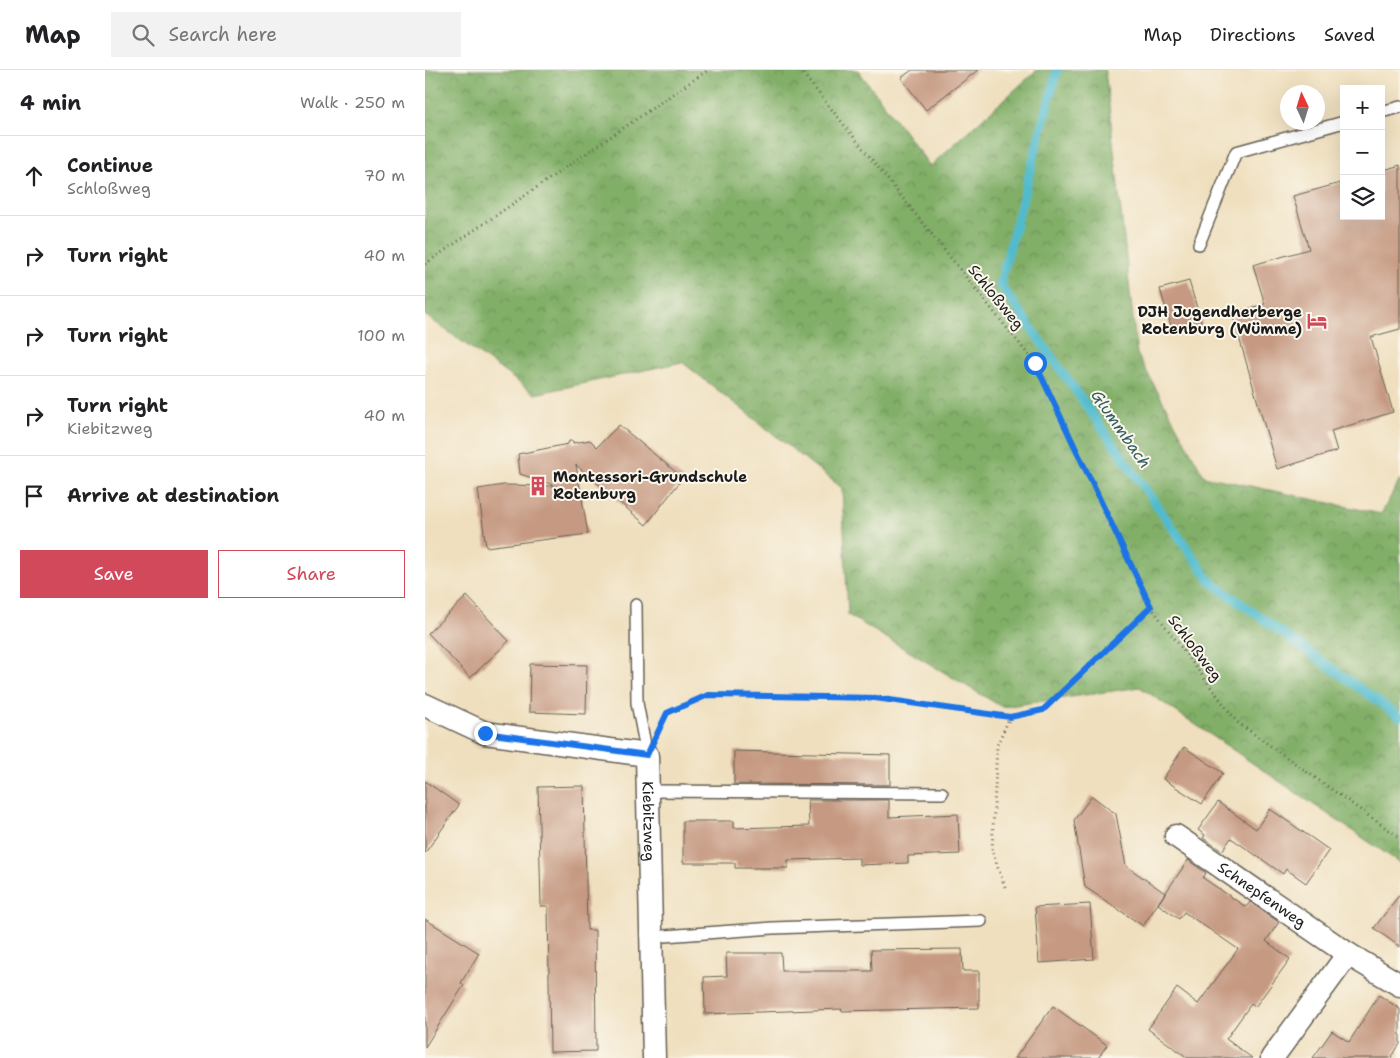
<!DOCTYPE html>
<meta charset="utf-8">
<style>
:root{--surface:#fff;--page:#f2f2f2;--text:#202124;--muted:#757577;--line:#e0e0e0;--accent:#d1495b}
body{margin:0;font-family:"Shantell Sans",sans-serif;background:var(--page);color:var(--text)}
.controls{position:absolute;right:15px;top:15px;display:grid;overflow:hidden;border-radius:0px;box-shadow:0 5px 20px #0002}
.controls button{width:45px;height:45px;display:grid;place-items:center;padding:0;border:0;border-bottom:1px solid var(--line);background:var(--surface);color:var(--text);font:25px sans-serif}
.compass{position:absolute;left:855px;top:15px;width:45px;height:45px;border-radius:50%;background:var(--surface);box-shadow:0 5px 20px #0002;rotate:356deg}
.stop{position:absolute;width:15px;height:15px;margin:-11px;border:4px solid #1a73e8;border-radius:50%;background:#fff}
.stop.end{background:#1a73e8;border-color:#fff;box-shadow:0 1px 5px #0008}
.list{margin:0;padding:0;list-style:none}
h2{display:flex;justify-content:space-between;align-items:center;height:65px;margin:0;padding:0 20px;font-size:21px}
h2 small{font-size:16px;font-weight:400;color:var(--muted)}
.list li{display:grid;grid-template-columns:32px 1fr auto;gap:15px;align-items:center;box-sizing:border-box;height:80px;padding:0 20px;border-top:1px solid var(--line)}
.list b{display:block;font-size:19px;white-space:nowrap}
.list p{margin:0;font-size:16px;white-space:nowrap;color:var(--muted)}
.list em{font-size:16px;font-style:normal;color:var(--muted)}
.actions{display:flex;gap:10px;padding:15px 20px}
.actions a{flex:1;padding:11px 0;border:1px solid var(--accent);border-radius:0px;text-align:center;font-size:18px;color:var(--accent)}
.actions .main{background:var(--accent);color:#fff}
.icon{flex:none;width:28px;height:28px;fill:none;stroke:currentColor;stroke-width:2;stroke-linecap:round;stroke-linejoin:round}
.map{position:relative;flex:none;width:975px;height:988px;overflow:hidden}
header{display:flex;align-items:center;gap:30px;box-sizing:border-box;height:70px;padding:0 25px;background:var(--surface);border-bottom:1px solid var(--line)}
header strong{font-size:24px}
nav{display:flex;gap:28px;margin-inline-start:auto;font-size:18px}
.search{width:350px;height:45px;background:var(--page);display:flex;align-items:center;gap:12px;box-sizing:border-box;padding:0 18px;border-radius:0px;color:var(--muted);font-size:19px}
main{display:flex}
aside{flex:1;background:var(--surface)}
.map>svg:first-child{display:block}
</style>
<header>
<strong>Map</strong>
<div class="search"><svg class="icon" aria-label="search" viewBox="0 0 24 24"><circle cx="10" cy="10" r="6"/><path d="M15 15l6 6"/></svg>Search here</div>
<nav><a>Map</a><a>Directions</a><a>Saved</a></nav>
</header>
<main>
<aside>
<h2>4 min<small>Walk · 250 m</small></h2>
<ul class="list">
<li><svg class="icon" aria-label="ahead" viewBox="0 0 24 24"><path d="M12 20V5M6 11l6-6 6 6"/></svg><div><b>Continue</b><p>Schloßweg</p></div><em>70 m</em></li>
<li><svg class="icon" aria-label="right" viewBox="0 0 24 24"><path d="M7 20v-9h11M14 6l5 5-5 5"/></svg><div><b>Turn right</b></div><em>40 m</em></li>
<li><svg class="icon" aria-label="right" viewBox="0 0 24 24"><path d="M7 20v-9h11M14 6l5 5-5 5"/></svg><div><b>Turn right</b></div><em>100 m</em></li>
<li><svg class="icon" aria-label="right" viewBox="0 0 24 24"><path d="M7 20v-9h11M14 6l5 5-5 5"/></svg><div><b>Turn right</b><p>Kiebitzweg</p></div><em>40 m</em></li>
<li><svg class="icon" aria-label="arrive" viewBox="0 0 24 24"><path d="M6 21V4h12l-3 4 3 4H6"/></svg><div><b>Arrive at destination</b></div></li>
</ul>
<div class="actions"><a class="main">Save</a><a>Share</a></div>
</aside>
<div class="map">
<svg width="975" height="988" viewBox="0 0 975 988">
<defs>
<pattern id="forest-crowns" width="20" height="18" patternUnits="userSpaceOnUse" patternTransform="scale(1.25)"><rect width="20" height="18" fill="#81af68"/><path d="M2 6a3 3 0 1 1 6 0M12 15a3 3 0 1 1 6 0" fill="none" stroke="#698e55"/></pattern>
</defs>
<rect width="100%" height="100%" fill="#fbf7ec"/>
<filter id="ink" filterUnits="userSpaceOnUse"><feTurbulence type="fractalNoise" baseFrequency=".02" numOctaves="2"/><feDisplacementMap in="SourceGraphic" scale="10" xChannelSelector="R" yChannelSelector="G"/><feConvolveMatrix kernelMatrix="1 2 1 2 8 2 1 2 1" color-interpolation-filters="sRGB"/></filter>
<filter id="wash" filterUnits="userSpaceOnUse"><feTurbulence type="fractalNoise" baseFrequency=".0096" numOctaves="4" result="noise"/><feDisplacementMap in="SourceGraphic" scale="20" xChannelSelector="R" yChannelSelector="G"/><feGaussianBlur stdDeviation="1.12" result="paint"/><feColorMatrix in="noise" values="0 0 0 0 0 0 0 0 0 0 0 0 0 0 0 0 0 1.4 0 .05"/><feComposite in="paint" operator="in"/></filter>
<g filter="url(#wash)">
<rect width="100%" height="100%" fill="#efdfbe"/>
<path fill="url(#forest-crowns)" stroke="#4e6642" d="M 0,0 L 433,0 L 505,96 L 612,0 L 680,0 L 712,284 L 779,406 L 956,444 L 975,410 L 975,793 L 715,617 L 577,637 L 423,545 L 417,418 L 257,292 L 110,324 L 0,245 Z"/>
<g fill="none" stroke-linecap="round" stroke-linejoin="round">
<path stroke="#51bbcd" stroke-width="9" d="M 632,0 L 575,214 L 786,512 L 975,647"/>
</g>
<g id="blocks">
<g fill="#c69a82">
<path d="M 487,0 L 553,0 L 501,40 L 476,8 Z"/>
<path d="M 975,95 L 975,259 L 946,267 L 968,342 L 906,361 L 912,381 L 852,399 L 807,243 L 840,234 L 828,195 L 884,179 L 868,126 L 919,112 L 919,146 L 956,146 L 956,101 Z"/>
<path d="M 764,211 L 777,255 L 748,263 L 735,219 Z"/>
<path d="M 194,355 L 258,408 L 221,455 L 151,395 L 163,464 L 61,477 L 53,419 L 79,415 L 132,416 L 95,404 L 93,384 L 143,374 L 144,371 L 148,371 L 148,373 L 165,370 L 172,377 Z"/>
<path d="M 42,526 L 84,571 L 45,608 L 3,563 Z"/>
<path d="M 105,594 L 162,595 L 161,644 L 104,642 Z"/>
<path d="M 759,677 L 798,703 L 777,734 L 738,709 Z"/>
<path d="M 309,681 L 465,685 L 465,715 L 309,714 Z"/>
<path d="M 0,711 L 34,735 L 0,783 Z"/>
<path d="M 159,716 L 162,860 L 170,860 L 171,981 L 125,982 L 123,836 L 116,836 L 113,717 Z"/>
<path d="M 667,726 L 691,744 L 701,796 L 740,823 L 718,856 L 660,817 L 649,750 Z"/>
<path d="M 383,730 L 464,730 L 464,747 L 533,744 L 535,784 L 483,786 L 483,793 L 434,795 L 434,788 L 363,790 L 363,798 L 310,798 L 310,793 L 258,793 L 258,751 L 309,751 L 309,758 L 384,756 Z"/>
<path d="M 793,732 L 831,759 L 845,739 L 904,780 L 881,813 L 861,799 L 858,804 L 806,768 L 797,781 L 778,768 L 780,765 L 773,760 Z"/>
<path d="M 763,790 L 781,803 L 778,808 L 821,837 L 825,832 L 854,852 L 841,871 L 865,889 L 830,937 L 826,934 L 801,969 L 827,988 L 763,988 L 723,959 L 752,918 L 773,934 L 813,879 L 759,842 L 754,849 L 733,834 Z"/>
<path d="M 975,824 L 975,877 L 949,858 Z"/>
<path d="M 665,834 L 669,889 L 614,893 L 610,837 Z"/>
<path d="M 0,849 L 54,883 L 36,913 L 39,915 L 0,977 Z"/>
<path d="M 537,879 L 538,901 L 554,901 L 554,938 L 416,941 L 417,939 L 280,944 L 279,907 L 302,906 L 301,883 L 356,883 L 357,901 L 447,901 L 446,880 Z"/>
<path d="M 954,925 L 975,939 L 975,974 L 966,988 L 888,988 L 907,961 L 924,972 Z"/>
<path d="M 628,936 L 682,975 L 673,988 L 590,988 Z"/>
</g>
</g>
</g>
<g filter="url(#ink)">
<use href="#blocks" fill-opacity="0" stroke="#666055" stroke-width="1"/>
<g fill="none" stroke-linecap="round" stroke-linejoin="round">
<defs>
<g id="service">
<path d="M 956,42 L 975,37"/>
<path d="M 774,174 L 811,82 L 919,52"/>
<path d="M 211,535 L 212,633 L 222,685"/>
<path d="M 223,721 L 517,723"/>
<path d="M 226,867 L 347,858 L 556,851"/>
</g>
<g id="minor">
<path id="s1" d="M 0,635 L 60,663 L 222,685 L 229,988"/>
<path id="s2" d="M 751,766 L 923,884 L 975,915"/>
<path d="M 847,988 L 923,884"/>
</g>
</defs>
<use href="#service" stroke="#666055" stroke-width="14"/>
<use href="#minor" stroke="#666055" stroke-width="25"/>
<g stroke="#666055" stroke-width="3" stroke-dasharray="1 4" stroke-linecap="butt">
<path d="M 375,0 L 610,293 L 726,537 L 812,652 L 975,768"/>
<path d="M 0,194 L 283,0"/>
<path d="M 236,655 L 242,643 L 283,625 L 450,627 L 585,647 L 618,640 L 726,537"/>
<path d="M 580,817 L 567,781 L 572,675 L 585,647"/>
</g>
<use href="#service" stroke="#fff" stroke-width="11"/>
<use href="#minor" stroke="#fff" stroke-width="22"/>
</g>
</g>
<g fill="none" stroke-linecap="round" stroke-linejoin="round" filter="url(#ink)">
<path stroke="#1a73e8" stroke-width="6" d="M 60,663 L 222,685 L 242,643 L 283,625 L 450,628 L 585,647 L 618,640 L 726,537 L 610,293"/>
</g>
<defs>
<symbol id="hotel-bare" viewBox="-9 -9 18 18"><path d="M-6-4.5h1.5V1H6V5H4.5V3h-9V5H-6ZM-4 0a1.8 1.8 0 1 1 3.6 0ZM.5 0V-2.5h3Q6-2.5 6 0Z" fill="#d1495b" stroke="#fbf7ec" stroke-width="2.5" paint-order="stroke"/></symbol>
<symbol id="building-bare" viewBox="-9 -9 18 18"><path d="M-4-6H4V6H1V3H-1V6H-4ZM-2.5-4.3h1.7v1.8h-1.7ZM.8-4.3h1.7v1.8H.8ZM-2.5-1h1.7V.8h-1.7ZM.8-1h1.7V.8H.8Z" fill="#d1495b" stroke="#fbf7ec" stroke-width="2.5" paint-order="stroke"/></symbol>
</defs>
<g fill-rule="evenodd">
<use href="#hotel-bare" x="878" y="237" width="28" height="28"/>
<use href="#building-bare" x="99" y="402" width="28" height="28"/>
</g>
<g text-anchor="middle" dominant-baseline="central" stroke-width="4" stroke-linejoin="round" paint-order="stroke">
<g font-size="15" fill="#1c1c1c" stroke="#fbf7ec">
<text transform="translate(571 227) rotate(51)">Schloßweg</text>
<text transform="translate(770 578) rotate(53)">Schloßweg</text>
<text stroke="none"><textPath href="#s1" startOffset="296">Kiebitzweg</textPath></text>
<text stroke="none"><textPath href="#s2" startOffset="104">Schnepfenweg</textPath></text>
</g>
<g font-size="15" font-weight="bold" fill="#1c1c1c" stroke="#fbf7ec" text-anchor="end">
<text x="877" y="242">DJH Jugendherberge<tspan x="877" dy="17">Rotenburg (Wümme)</tspan></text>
<text x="128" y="407" text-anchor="start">Montessori-Grundschule<tspan x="128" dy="17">Rotenburg</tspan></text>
</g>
<g font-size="16" font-style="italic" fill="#315c63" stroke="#fbf7ec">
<text transform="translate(696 359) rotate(55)">Glummbach</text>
</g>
</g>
</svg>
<div class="controls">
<button>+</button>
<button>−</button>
<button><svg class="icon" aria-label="layers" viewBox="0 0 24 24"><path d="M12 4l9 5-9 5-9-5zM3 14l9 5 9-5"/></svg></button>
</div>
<svg class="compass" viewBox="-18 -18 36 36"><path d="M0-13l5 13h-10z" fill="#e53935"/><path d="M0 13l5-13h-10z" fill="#757577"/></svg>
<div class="stop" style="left:610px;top:293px"></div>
<div class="stop end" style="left:60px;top:663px"></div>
</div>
</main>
